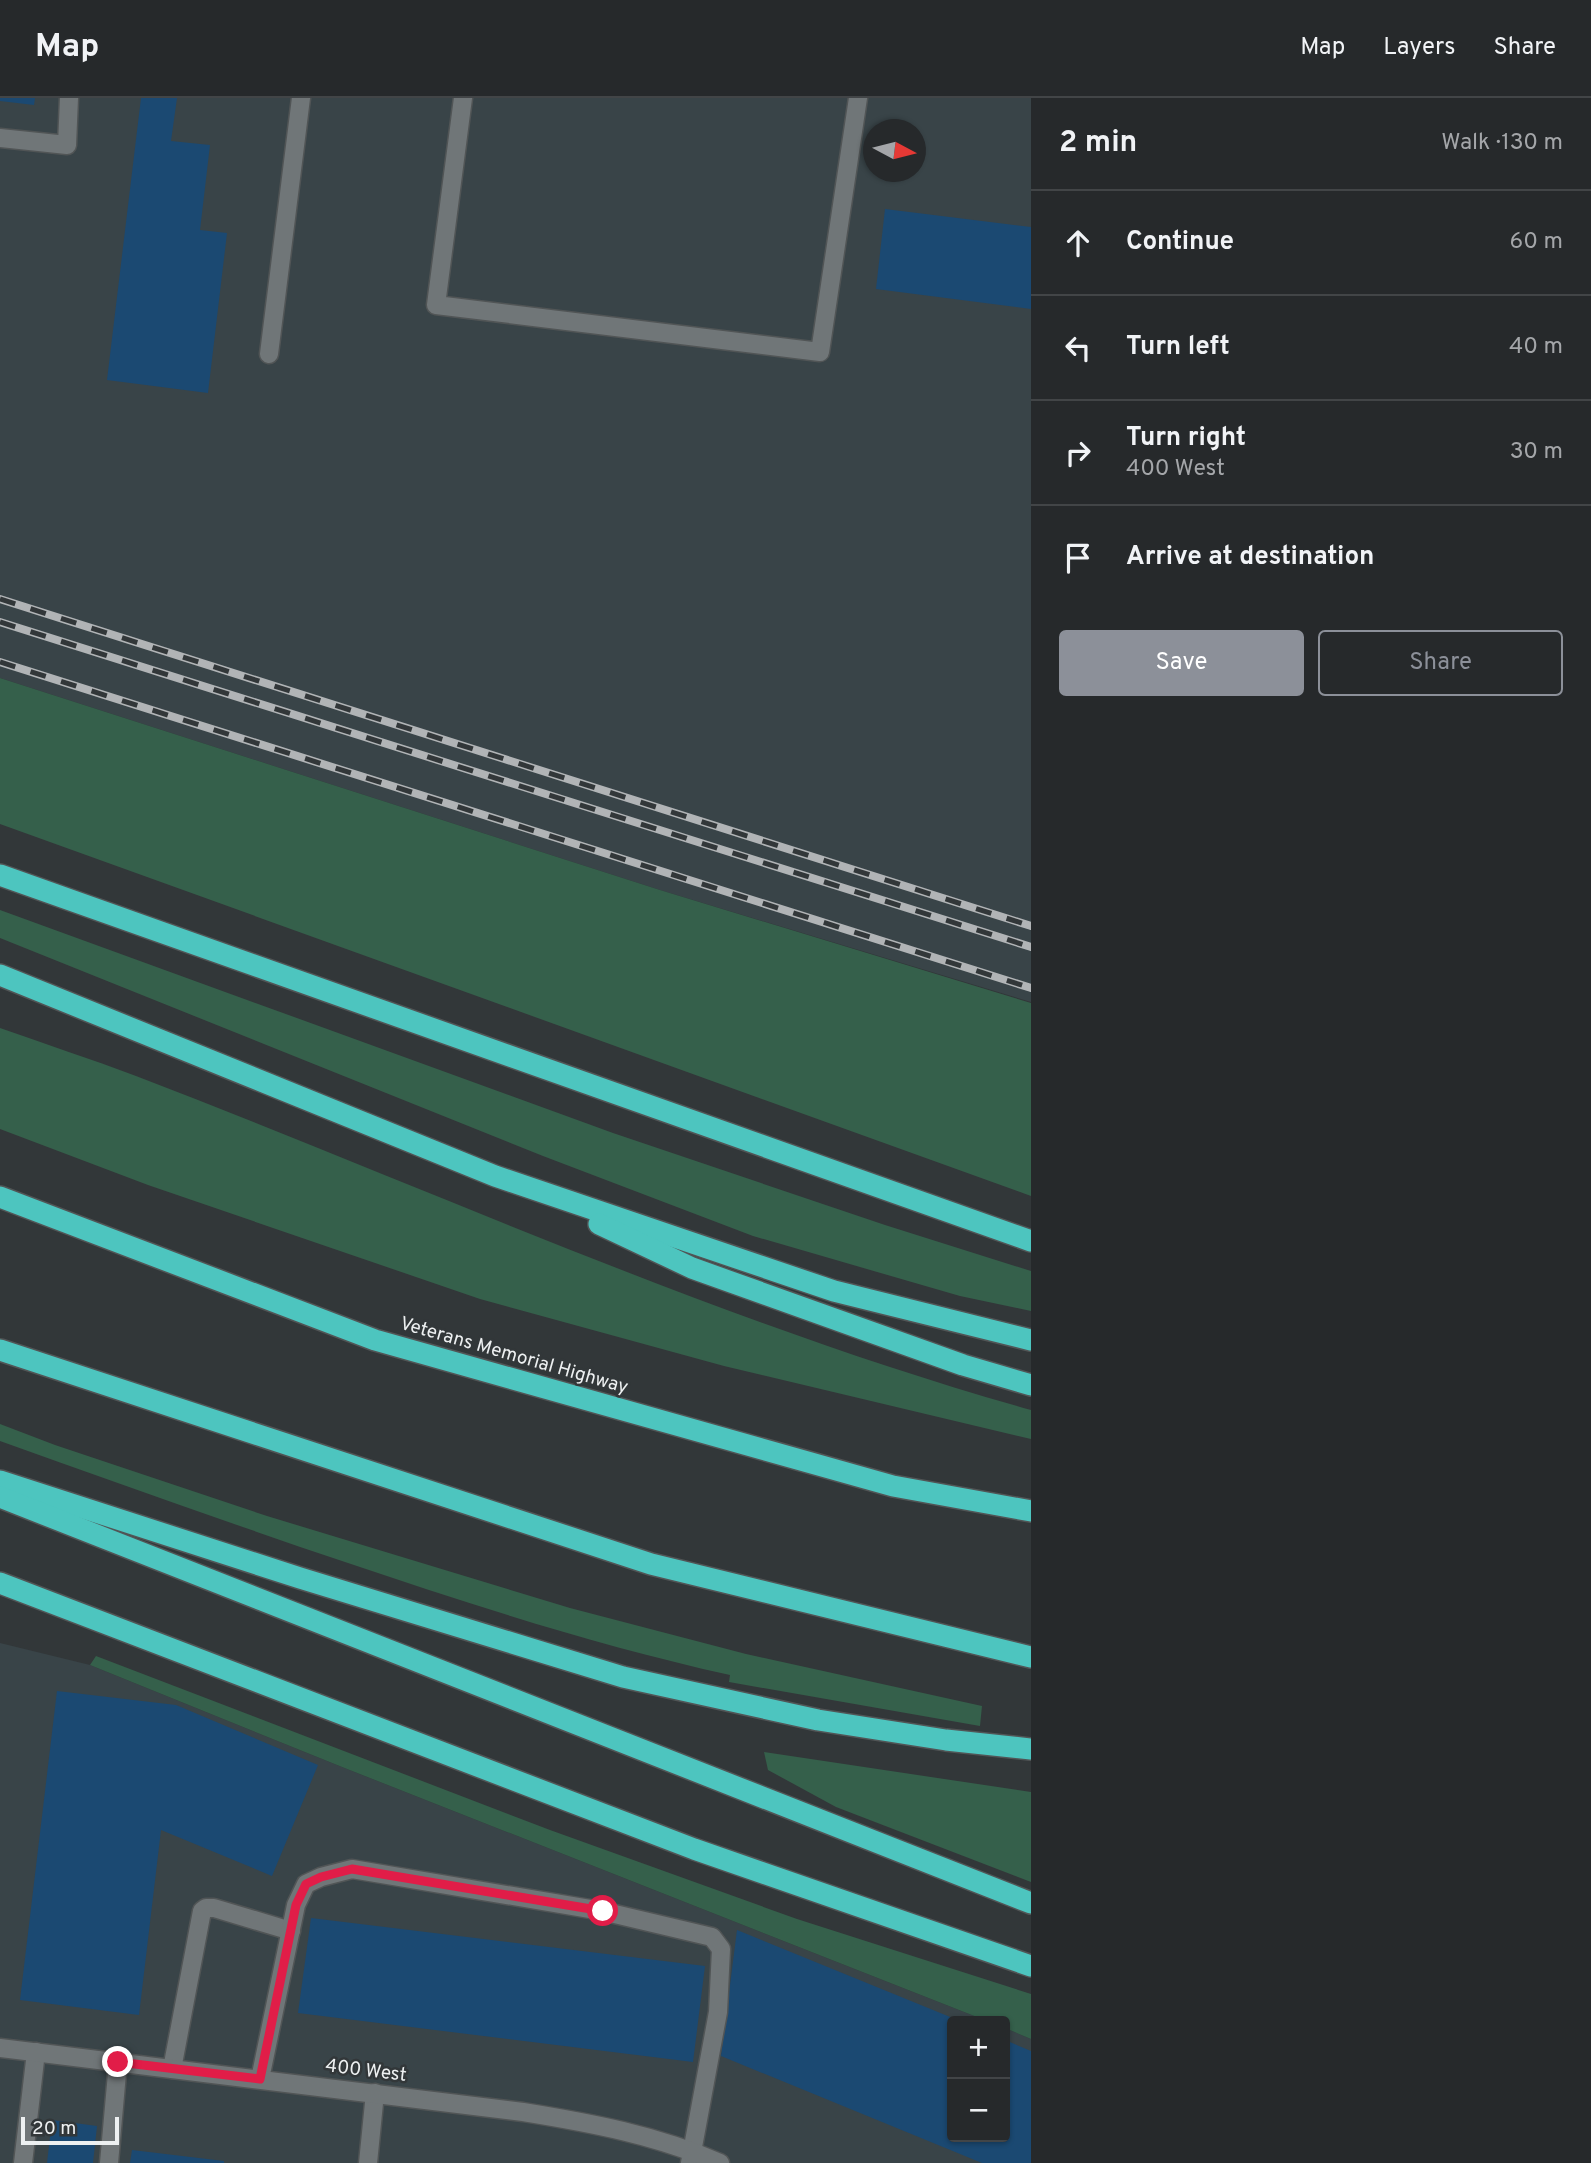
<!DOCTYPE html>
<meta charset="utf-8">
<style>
:root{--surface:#26292b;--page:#323537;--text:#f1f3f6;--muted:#a4a6a9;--line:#424547;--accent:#8c9099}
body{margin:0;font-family:Overpass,sans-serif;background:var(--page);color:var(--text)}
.controls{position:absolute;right:21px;bottom:21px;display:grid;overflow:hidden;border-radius:7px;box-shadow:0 2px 5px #0004}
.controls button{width:63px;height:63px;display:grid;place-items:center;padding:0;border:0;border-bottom:2px solid var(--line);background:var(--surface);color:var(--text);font:35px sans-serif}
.compass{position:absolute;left:863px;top:21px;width:63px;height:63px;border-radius:50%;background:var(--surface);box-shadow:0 2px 5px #0004;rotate:97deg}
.scale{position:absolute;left:21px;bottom:18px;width:98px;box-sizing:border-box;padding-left:7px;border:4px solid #edf0f1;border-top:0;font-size:19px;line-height:24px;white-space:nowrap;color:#edf0f1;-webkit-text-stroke:5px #323739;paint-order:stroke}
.stop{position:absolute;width:21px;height:21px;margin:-16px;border:5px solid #e11d48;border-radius:50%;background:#fff}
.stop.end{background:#e11d48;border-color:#fff;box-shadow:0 2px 7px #0008}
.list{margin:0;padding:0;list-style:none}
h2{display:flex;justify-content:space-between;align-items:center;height:91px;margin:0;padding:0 28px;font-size:30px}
h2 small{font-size:23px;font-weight:400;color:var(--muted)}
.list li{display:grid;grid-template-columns:46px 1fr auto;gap:21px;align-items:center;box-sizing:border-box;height:105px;padding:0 28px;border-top:2px solid var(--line)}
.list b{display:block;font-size:26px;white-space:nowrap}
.list p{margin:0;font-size:23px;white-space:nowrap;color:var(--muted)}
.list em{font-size:23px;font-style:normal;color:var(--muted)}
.actions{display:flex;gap:14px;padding:21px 28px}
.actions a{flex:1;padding:16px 0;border:2px solid var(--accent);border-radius:7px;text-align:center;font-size:24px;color:var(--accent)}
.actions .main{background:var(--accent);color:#fff}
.icon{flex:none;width:38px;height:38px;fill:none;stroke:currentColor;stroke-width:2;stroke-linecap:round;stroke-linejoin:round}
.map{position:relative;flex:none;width:1031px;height:2065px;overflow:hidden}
header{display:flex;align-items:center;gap:42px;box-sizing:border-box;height:98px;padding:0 35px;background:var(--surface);border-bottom:2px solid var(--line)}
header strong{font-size:33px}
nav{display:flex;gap:38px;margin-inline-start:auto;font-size:24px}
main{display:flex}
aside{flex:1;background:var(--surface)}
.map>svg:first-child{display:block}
</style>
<header>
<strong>Map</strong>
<nav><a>Map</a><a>Layers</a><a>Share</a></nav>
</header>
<main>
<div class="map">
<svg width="1031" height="2065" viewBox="0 0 1031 2065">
<rect width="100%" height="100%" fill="#323739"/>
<g fill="#394448" fill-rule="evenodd">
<path d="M 0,0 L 1031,0 L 1031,904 L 660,792 L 0,580 ZM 874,32 L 916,32 L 916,74 L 874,74 Z"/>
<path d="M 0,1545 L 90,1567 L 342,1669 L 987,1923 L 952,1923 L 952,2039 L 1005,2039 L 1005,1930 L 1031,1941 L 1031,2065 L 0,2065 Z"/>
</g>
<g fill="#35604b">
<path d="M 0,580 L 660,792 L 1031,905 L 1031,1098 L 0,726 Z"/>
<path d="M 0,812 L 613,1035 L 885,1127 L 1031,1173 L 1031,1213 L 960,1198 L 753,1138 L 543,1058 L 0,840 Z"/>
<path d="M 0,930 C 45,946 91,961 136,978 C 433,1092 724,1226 1031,1312 L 1031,1341 L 724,1268 L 480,1201 L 148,1087 L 0,1031 Z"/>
<path d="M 0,1326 L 55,1347 L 267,1418 L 570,1510 L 746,1556 L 982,1608 L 980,1628 L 729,1584 L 730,1577 C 599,1548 472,1507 345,1464 C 229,1425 115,1384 0,1343 Z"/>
<path d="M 96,1558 L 550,1732 L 797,1821 L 1031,1896 L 1031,1941 L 1005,1930 L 1005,1923 L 987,1923 L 342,1669 L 90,1567 Z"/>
<path d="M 764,1654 L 1031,1694 L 1031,1784 L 836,1709 L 768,1672 Z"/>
</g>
<g fill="#1b4972">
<path d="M 0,0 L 35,0 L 34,7 L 0,3 Z"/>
<path d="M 141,0 L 177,0 L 171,43 L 210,47 L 200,132 L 227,135 L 208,295 L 107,282 Z"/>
<path d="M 885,111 L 1031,129 L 1031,211 L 876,191 Z"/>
<path d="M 57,1593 L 176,1607 L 318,1667 L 272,1778 L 161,1732 L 139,1917 L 20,1902 Z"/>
<path d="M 311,1820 L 705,1868 L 693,1964 L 298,1915 Z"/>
<path d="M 737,1832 L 960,1923 L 952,1923 L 952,2039 L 1005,2039 L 1005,1942 L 1031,1953 L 1031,2065 L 982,2065 L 721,1958 Z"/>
<path d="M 52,2022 L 97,2028 L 93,2065 L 47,2065 Z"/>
<path d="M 132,2052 L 224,2063 L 224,2065 L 130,2065 Z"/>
</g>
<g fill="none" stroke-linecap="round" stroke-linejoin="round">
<defs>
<g id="service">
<path d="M 463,0 L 436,207 L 820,254 L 858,0"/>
<path d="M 0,40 L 67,47 L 69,0"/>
<path d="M 269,256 L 301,0"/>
<path d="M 172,1971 L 202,1813 L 206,1810 L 214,1810 L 291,1833"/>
<path d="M 260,1981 L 296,1807 L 306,1786 L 321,1779 L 352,1771 L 602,1813 L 712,1839 L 721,1851 L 718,1914 L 690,2065"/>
<path d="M 23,2065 L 36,1954"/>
<path d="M 109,2065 L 118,1964"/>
<path d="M 368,2065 L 375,1995"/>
</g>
<path id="minor" d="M 0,1950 L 523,2014 C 591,2025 656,2037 720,2065"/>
<g id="motorway">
<path d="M 0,777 L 1031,1143"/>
<path d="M 0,877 L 495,1078 L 834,1193 L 1031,1242"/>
<path d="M 0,1099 L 375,1242 L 893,1388 L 1031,1413"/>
<path d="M 599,1126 L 692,1170 L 963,1267 L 1031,1287"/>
<path d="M 0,1252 L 651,1466 L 1031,1559"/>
<path d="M 0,1383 L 300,1480 L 623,1579 L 818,1622 L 946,1642 L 1031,1651"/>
<path d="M 0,1399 L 1031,1805"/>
<path d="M 0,1485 L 694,1751 L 1031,1868"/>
</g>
</defs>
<use href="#service" stroke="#515556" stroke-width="21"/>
<use href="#minor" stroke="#515556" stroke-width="21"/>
<use href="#motorway" stroke="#515556" stroke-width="24"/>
<use href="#service" stroke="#707678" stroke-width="18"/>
<use href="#minor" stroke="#707678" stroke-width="18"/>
<use href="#motorway" stroke="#4dc5bf" stroke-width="21"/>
<defs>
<g id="rail">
<path d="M 0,501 L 1031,828"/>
<path d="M 0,524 L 1031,849"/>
<path d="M 0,564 L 1031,890"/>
</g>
</defs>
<use href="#rail" stroke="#b1b4b6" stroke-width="8"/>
<use href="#rail" stroke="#323739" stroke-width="5" stroke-dasharray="16" stroke-linecap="butt"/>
</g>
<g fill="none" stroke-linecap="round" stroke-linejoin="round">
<path stroke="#e11d48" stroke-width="9" d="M 118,1964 L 260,1981 L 296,1807 L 306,1786 L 321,1779 L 352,1771 L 603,1813"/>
</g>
<g text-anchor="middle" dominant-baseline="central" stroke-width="5" stroke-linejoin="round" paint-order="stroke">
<g font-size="19" fill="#edf0f1" stroke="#323739">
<text transform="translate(514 1258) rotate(16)">Veterans Memorial Highway</text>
<text transform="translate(366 1973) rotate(7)">400 West</text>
</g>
</g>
</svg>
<div class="controls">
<button>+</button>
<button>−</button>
</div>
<svg class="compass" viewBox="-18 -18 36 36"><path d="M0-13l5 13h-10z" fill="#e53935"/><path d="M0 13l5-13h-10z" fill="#a4a6a9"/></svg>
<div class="scale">20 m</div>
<div class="stop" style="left:603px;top:1813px"></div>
<div class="stop end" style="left:118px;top:1964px"></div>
</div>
<aside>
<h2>2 min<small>Walk · 130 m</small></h2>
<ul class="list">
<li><svg class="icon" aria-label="ahead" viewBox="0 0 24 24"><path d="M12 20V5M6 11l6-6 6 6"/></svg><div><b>Continue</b></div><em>60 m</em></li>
<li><svg class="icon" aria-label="left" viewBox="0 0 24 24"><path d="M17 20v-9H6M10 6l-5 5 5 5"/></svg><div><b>Turn left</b></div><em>40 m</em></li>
<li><svg class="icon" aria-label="right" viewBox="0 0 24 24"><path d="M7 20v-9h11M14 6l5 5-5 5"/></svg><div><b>Turn right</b><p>400 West</p></div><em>30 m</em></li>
<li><svg class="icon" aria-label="arrive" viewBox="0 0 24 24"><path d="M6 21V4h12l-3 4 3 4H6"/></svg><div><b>Arrive at destination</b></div></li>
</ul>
<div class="actions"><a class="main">Save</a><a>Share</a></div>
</aside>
</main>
